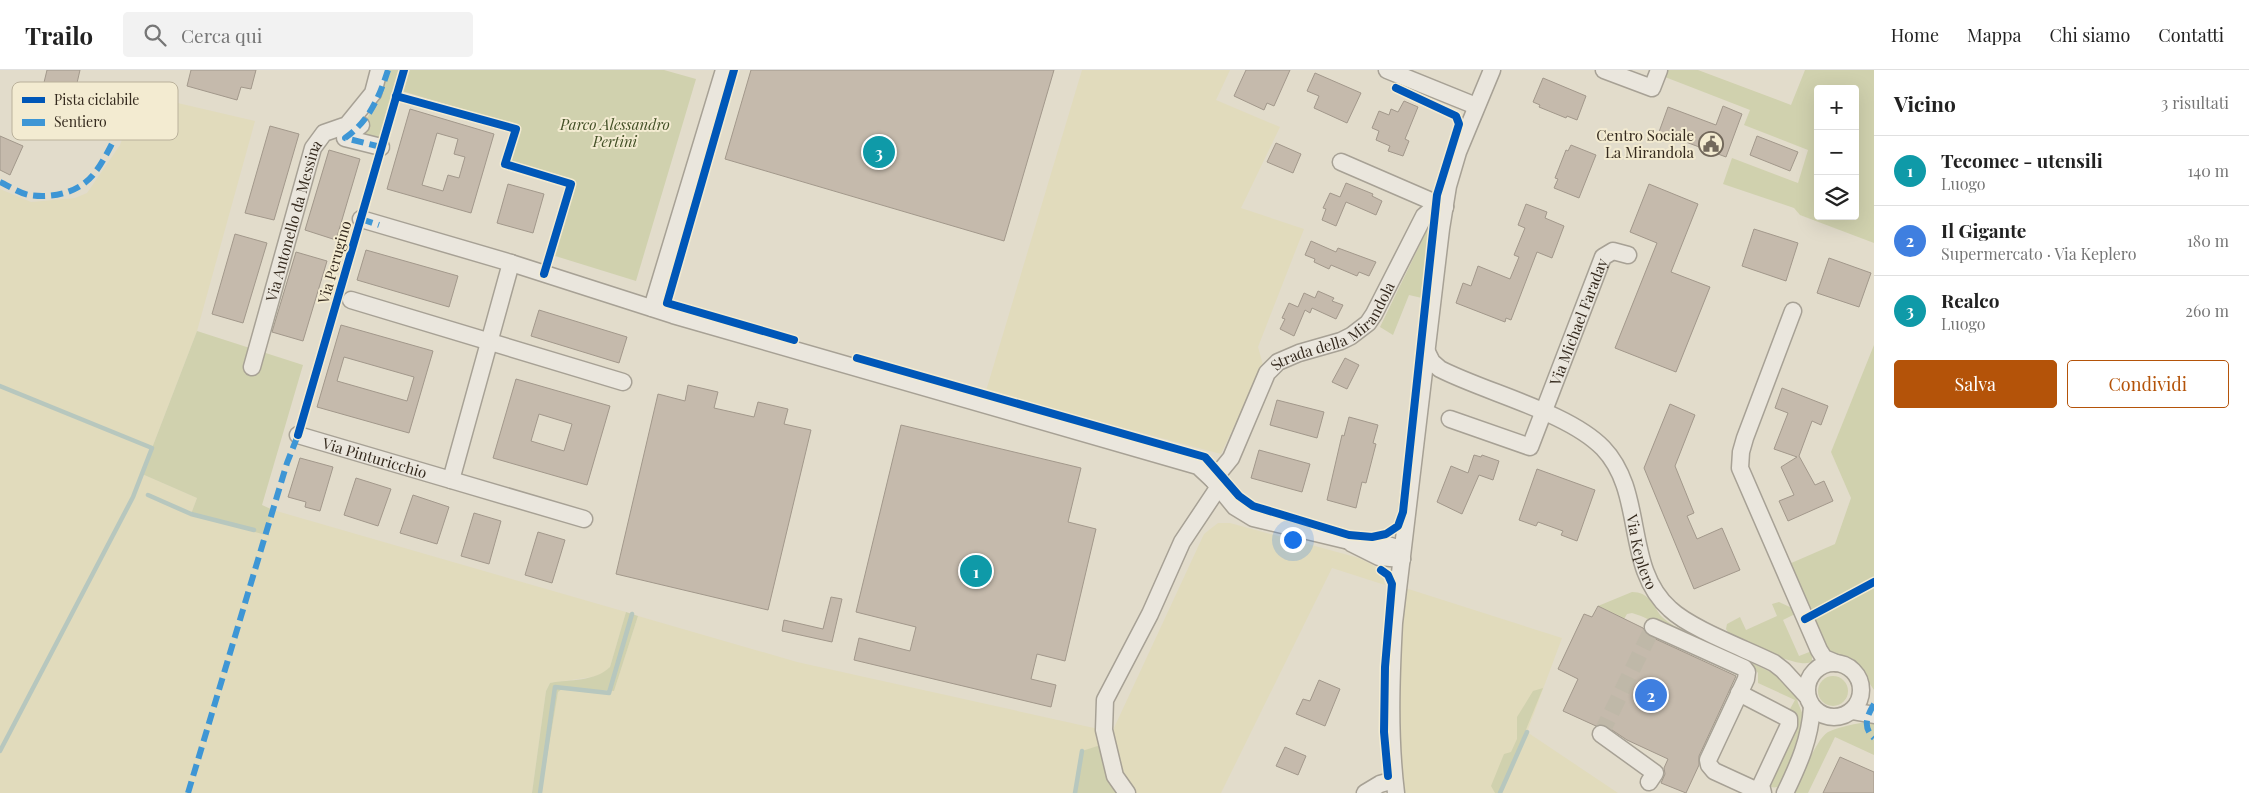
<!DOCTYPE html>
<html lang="it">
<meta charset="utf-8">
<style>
:root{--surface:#fff;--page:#f2f2f2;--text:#222;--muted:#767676;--line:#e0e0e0;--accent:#b45309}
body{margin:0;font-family:"Playfair Display",serif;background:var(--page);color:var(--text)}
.controls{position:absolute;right:15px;top:15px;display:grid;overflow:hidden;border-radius:5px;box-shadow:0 5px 20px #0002}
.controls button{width:45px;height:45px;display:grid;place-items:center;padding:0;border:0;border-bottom:1px solid var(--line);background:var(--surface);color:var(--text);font:25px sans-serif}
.you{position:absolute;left:1292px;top:469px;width:18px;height:18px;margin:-12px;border:4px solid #fff;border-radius:50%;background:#1a73e8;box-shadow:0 0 0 8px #1a73e833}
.badge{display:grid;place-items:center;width:32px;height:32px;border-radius:50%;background:var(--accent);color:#fff;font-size:16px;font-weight:700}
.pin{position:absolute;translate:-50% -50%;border:2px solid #fff;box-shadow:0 1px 5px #0006}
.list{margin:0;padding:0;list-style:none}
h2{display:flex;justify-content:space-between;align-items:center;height:65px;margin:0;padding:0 20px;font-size:21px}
h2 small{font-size:16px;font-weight:400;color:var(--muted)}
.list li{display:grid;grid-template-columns:32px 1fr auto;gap:15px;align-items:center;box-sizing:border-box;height:70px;padding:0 20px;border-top:1px solid var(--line)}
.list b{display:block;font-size:19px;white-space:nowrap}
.list p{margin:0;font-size:16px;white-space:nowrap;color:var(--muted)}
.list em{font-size:16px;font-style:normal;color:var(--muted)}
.actions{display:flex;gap:10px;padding:15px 20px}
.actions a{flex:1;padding:11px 0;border:1px solid var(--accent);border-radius:5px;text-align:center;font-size:18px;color:var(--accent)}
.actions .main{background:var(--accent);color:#fff}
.icon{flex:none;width:28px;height:28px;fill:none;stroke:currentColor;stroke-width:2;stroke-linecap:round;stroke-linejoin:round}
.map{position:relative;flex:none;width:1874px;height:723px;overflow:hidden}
header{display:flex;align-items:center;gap:30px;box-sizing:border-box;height:70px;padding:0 25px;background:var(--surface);border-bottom:1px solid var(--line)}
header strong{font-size:24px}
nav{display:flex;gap:28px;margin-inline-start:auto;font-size:18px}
.search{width:350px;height:45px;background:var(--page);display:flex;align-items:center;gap:12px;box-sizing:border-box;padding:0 18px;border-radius:5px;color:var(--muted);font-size:19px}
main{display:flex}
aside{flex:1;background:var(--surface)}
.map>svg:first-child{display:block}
</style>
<header>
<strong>Trailo</strong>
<div class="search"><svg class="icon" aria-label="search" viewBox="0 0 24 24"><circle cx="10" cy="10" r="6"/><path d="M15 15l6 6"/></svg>Cerca qui</div>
<nav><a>Home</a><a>Mappa</a><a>Chi siamo</a><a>Contatti</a></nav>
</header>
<main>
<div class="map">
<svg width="1874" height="723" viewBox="0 0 1874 723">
<rect width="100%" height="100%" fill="#e2dccb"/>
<g fill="#e1dbbc">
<path d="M 1082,0 L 1230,0 L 1216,30 L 1280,57 L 1241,138 L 1304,159 L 1258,277 L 1263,295 L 1221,384 L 986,321 Z"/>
<path d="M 139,24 L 255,51 L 197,261 L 142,404 L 197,428 L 191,444 L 265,464 L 273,440 L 626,542 L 610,597 L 606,601 L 599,606 L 550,613 L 546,621 L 532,723 L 0,723 L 0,119 L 31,132 L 75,128 L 87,123 L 120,75 Z"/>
<path d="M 1218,453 L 1230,453 L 1359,488 L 1373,495 L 1382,503 L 1385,515 L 1332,498 L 1221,723 L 1127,723 L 1082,681 L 1075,723 L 541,723 L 558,622 L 563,618 L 614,621 L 638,546 L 797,592 L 1103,660 L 1107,673 L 1204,464 Z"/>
<path d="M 1399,516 L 1562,568 L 1527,662 L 1618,723 L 1396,723 Z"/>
</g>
<g fill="#d0d1ae" fill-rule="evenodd">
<path d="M 389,0 L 664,0 L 696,9 L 636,211 L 552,185 L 575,112 L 509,90 L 519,56 L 395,19 L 377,75 L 346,67 C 371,51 380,27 389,0 Z"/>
<path d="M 1667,0 L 1698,0 L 1791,35 L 1805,0 L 1874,0 L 1874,173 L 1800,145 L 1794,138 L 1723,114 L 1732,88 L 1798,113 L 1808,80 L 1744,55 L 1750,40 L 1665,7 ZM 1818,19 L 1855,19 L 1855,146 L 1818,146 Z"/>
<path d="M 1430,154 L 1422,228 L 1409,225 L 1393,265 L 1380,257 Z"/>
<path d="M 197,261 L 303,295 L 262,435 L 273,440 L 266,465 L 191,444 L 197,428 L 142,404 Z"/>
<path d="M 1874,275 L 1874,620 L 1853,589 L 1826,581 L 1789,494 L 1835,474 L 1851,428 L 1831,382 Z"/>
<path d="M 1632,522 C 1649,522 1652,534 1661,546 C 1665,550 1670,553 1674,556 L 1777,605 L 1796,623 L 1798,633 L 1806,652 L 1782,714 C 1776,719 1773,718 1766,715 L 1795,648 L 1790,639 L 1795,630 L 1758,613 L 1758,603 L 1754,598 L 1641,546 L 1632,543 L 1627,544 L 1624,549 L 1598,536 Z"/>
<path d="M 1779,532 L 1792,538 L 1795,544 L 1783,550 L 1799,586 L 1812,581 L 1812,592 C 1796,599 1747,572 1730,565 L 1726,559 L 1727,554 L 1740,547 L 1746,560 L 1777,546 L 1772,534 Z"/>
<path d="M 626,542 L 638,546 L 614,621 L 563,618 L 558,622 L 541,723 L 532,723 L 546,621 L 550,613 C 570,609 595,612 610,597 Z"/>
<circle cx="1833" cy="621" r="15"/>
<path d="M 1543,618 L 1500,723 L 1495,723 L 1491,716 L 1504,684 L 1511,682 L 1517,669 L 1517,647 L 1533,621 Z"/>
<path d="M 1869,652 L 1874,653 L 1874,685 L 1835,667 L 1808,723 L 1794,723 C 1801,709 1816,669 1828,662 C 1838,657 1858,653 1869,652 Z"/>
<path d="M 1107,673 L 1127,723 L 1075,723 L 1082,681 Z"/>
</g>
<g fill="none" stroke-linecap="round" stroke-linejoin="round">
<g stroke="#b7c7be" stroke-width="4.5">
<path d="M 0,316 L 152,378 L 133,427 L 0,681"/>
<path d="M 148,425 L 191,444 L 254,460"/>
<path d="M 540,723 L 555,617 L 609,623 L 632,544"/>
<path d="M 1075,723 L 1082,681"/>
<path d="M 1500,723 L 1527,662"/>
</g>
</g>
<g fill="#c5baac" stroke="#a2988b" fill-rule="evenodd">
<path d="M 47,0 L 80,0 L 66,61 L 34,54 Z"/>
<path d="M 191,0 L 256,0 L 251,19 L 241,17 L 237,30 L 187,16 Z"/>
<path d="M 751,0 L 1054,0 L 1004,171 L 725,89 Z"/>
<path d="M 1246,0 L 1290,0 L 1274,36 L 1267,33 L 1264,40 L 1234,26 Z"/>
<path d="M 1315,3 L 1361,23 L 1347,53 L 1314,38 L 1319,26 L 1307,21 Z"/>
<path d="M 1543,8 L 1586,26 L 1577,50 L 1567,46 L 1566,48 L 1539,37 L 1540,35 L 1533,32 Z"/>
<path d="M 1404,31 L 1418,37 L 1405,69 L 1409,71 L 1403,86 L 1388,81 L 1390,76 L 1376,70 L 1379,61 L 1372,58 L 1379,41 L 1389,45 L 1391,39 L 1398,42 Z"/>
<path d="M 1723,36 L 1742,44 L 1726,87 L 1659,62 L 1668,37 L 1716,55 Z"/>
<path d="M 410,39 L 494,64 L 471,143 L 387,119 ZM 437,63 L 458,69 L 454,84 L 465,87 L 459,108 L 448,105 L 443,121 L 422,115 Z"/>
<path d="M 270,56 L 299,64 L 274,150 L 245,143 Z"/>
<path d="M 0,66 L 23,76 L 10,105 L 0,100 Z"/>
<path d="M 1757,66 L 1798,82 L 1790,101 L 1750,85 Z"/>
<path d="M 1276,73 L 1301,84 L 1293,103 L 1267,92 Z"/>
<path d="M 1571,75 L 1596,85 L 1579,128 L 1554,118 L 1558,109 L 1555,108 L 1566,80 L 1568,81 Z"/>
<path d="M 329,80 L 360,89 L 336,170 L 305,160 Z"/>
<path d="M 1346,113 L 1373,124 L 1372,126 L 1382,131 L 1376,145 L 1346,132 L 1336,156 L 1322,150 L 1326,139 L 1323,138 L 1330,123 L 1340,127 Z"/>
<path d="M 508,114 L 544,124 L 533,163 L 497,153 Z"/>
<path d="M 1649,114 L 1698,134 L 1671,202 L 1710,217 L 1676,302 L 1615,278 L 1657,173 L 1630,162 Z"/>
<path d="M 1526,134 L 1547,142 L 1545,148 L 1564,156 L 1552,188 L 1537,182 L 1511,250 L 1506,248 L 1505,252 L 1456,233 L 1463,213 L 1471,216 L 1478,196 L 1510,209 L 1519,187 L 1514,185 L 1525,158 L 1518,155 Z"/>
<path d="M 1754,159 L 1798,173 L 1786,211 L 1742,196 Z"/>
<path d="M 235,164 L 267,173 L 243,253 L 212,244 Z"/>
<path d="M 1311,171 L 1336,182 L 1338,178 L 1376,192 L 1369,206 L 1359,202 L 1357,206 L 1331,195 L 1329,199 L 1314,192 L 1315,189 L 1305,185 Z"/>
<path d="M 366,180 L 458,206 L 449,237 L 357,210 Z"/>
<path d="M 296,182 L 327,191 L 303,271 L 272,262 Z"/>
<path d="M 1829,188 L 1871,203 L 1859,237 L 1817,223 Z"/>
<path d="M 1318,221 L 1334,228 L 1332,231 L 1343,235 L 1336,249 L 1312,238 L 1310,243 L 1305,240 L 1294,266 L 1280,259 L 1285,249 L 1282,248 L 1289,233 L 1298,237 L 1304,223 L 1315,228 Z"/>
<path d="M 539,240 L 627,267 L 619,293 L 531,266 Z"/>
<path d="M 341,255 L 433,281 L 409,363 L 317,337 ZM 344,287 L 414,307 L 407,331 L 337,311 Z"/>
<path d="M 1345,288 L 1359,295 L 1347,319 L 1332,312 Z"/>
<path d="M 516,309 L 610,336 L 587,415 L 493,388 ZM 539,344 L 572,354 L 564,381 L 531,371 Z"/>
<path d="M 688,315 L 718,322 L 714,338 L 754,347 L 758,332 L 788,339 L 784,354 L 811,360 L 768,540 L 616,504 L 658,324 L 685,331 Z"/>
<path d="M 1782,318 L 1828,336 L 1821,355 L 1812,351 L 1799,386 L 1815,415 L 1824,411 L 1833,431 L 1788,451 L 1779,431 L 1794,425 L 1781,397 L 1797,387 L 1774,379 L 1788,343 L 1775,338 Z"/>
<path d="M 1277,330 L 1324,342 L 1317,368 L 1270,355 Z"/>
<path d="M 1670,334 L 1695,345 L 1675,396 L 1694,443 L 1687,446 L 1697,469 L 1722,458 L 1740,500 L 1694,519 L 1644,398 Z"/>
<path d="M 1349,347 L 1378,355 L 1373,373 L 1376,374 L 1366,413 L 1362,412 L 1356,438 L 1327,430 L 1342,365 L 1344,366 Z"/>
<path d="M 901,355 L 1081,398 L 1068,452 L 1096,459 L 1065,591 L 1037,584 L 1031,609 L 1056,615 L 1051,637 L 854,590 L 859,568 L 910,581 L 916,557 L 856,542 Z"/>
<path d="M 1259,380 L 1310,394 L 1302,422 L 1251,408 Z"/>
<path d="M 1474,385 L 1481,387 L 1482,385 L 1499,391 L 1493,410 L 1479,405 L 1462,444 L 1437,432 L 1451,396 L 1468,403 Z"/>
<path d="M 300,388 L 333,397 L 320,441 L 305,437 L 306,432 L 288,427 Z"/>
<path d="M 1537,399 L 1595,420 L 1577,471 L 1561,465 L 1563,461 L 1538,452 L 1536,456 L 1519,450 Z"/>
<path d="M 356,408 L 391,419 L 378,456 L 344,445 Z"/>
<path d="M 413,425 L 449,437 L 437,474 L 400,463 Z"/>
<path d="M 474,443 L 501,451 L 489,494 L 461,486 Z"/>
<path d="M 538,462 L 565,470 L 552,513 L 525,505 Z"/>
<path d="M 831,527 L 842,529 L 832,572 L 782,561 L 784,550 L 823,559 Z"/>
<path d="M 1598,536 L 1643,558 L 1649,566 L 1736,606 L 1699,686 L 1699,695 L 1686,723 L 1661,713 L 1665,704 L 1664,698 L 1668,689 L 1627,670 L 1606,656 L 1602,654 L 1596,656 L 1563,641 L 1578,609 L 1558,599 L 1584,544 L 1592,547 Z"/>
<path d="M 1319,610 L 1340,619 L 1325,656 L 1296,644 L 1303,629 L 1310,631 Z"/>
<path d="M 1285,677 L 1306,686 L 1298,705 L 1276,696 Z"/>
<path d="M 1840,687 L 1874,702 L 1874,723 L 1823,723 Z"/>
</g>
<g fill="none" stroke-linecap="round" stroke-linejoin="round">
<path stroke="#bfb8a8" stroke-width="16" stroke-dasharray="16 8" stroke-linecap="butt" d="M 1601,664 L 1653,557"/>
<defs>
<g id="minor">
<path d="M 1387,0 L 1476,36"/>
<path d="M 1604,0 L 1652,18 L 1659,0"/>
<path d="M 361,55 L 345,68 L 381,77"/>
<path d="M 1341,92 L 1445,137"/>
<path d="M 361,149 L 511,193 L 673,245 L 1198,396 L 1213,410 L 1235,437 L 1253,448 L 1345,470 L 1381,473 L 1394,477 L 1402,489"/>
<path d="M 351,230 L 623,312"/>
<path d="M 652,238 L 724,0"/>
<path d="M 1793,241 L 1745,368 L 1741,382 L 1740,398 L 1819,580 L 1824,588 L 1836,593"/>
<path id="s1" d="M 1427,282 L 1432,292 L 1440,299 C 1487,323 1568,342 1603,378 C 1646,423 1623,497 1670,539 C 1691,559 1746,579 1774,593 L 1783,600 L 1807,626"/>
<path id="s2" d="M 252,297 L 313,78 L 324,63 L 347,55 L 373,23 L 379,0"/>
<path id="s3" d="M 1450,349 L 1530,377 L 1603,187 L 1613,181 L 1628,185"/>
<path id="s4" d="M 298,365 L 451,410 L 511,193"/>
<path d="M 451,410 L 584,449"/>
<path id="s5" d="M 1213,410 L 1231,388 L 1267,303 L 1278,292 L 1299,283 L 1341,271 L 1351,266 L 1368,253 L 1374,244 L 1424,146 L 1431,140 L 1445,137"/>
<path d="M 1351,473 L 1379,487 L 1402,489"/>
<path d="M 1653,557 L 1744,598 L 1747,602 L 1746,609 L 1708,690 L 1709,695 L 1714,701 L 1762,723"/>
<circle cx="1834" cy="620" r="27"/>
<path d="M 1739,623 L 1789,649 L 1789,655 L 1761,715 L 1763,723"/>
<path d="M 1852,641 L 1874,645"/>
<path d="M 1601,664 L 1655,703 L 1649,712"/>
<path d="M 1127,723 L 1115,706 L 1104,660 L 1105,630 L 1150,544 L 1182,472 L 1218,418"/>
<path d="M 1365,723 L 1380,714 L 1394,710"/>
<path d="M 1396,723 C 1389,666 1391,610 1394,553 L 1441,159 L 1448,116 L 1458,82 L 1492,0"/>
<path d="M 1785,723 C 1799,694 1810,669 1812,637"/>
</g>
</defs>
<use href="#minor" stroke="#a7a195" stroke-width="19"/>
<use href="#minor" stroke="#eae6dd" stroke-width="16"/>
<g stroke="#3e96d5" stroke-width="6" stroke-dasharray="12 6" stroke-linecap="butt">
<path d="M 381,77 L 345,68 C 369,51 379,28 388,0"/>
<path d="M 0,112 C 9,116 19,123 29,125 C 53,129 82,122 96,101 C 103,92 108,81 114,70"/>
<path d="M 361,149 L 379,155"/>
<path d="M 1874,634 C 1867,646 1862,657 1874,668"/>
<path d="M 188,723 L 287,393 L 298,365"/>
</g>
<defs>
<g id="cycleway">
<path d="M 734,0 L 667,233 L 794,270"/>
<path d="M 396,26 L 516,59 L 505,94 L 571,114 L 544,204"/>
<path d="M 857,288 L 1205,387 L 1239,426 L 1253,436 L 1349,465 L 1372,467 L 1386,464 L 1398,456 L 1403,442 L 1437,125 L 1459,54 L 1456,46 L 1396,18"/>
<path d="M 298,365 L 404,0"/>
<path d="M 1381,500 L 1388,505 L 1392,514 L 1385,597 L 1384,662 L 1388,706"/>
<path d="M 1805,549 L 1874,512"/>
</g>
</defs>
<use href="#cycleway" stroke="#f3ebd1" stroke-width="11"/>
<use href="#cycleway" stroke="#0057b8" stroke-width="8"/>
</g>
<defs>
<symbol id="civic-ring" viewBox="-11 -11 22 22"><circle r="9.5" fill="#f3ebd1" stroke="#72685b" stroke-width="1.5"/><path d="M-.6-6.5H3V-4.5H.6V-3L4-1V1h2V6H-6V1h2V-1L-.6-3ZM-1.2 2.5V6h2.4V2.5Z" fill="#72685b"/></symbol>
</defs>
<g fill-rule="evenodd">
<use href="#civic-ring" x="1697" y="60" width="28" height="28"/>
</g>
<g text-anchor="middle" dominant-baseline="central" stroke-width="4" stroke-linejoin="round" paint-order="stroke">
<g font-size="15" font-style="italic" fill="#435026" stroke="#f3ebd1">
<text x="615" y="54">Parco Alessandro<tspan x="615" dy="17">Pertini</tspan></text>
</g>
<g font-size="15" fill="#352a1e" stroke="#f3ebd1" text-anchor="end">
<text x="1694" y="65">Centro Sociale<tspan x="1694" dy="17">La Mirandola</tspan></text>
</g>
<g font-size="15" fill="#352a1e" stroke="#f3ebd1">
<text stroke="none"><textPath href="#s2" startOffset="152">Via Antonello da Messina</textPath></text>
<text transform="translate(334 192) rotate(-74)">Via Perugino</text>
<text stroke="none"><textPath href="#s3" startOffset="219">Via Michael Faraday</textPath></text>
<text stroke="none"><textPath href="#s5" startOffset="205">Strada della Mirandola</textPath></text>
<text stroke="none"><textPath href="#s4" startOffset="80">Via Pinturicchio</textPath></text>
<text stroke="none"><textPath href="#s1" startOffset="316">Via Keplero</textPath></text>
</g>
</g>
<rect x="12" y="12" width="166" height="58" rx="8" fill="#f3ebd1" stroke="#bab19b" stroke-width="1"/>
<rect x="22" y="27" width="23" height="6" fill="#0057b8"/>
<rect x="22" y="49" width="23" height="7" fill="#3e96d5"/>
<g font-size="14" fill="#352a1e">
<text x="54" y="35">Pista ciclabile</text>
<text x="54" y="57">Sentiero</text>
</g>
</svg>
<div class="controls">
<button>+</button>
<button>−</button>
<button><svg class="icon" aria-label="layers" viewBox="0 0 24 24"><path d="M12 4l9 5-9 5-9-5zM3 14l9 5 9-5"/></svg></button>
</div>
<div class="you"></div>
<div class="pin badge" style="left:976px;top:501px;background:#0f9aa8">1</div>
<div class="pin badge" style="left:1651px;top:625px;background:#3f7fe0">2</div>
<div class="pin badge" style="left:879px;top:82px;background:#0f9aa8">3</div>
</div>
<aside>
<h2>Vicino<small>3 risultati</small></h2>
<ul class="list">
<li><span class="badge" style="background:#0f9aa8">1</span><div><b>Tecomec - utensili</b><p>Luogo</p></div><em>140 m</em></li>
<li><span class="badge" style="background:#3f7fe0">2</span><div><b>Il Gigante</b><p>Supermercato · Via Keplero</p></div><em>180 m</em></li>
<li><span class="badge" style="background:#0f9aa8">3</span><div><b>Realco</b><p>Luogo</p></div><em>260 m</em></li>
</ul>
<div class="actions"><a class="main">Salva</a><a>Condividi</a></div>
</aside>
</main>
